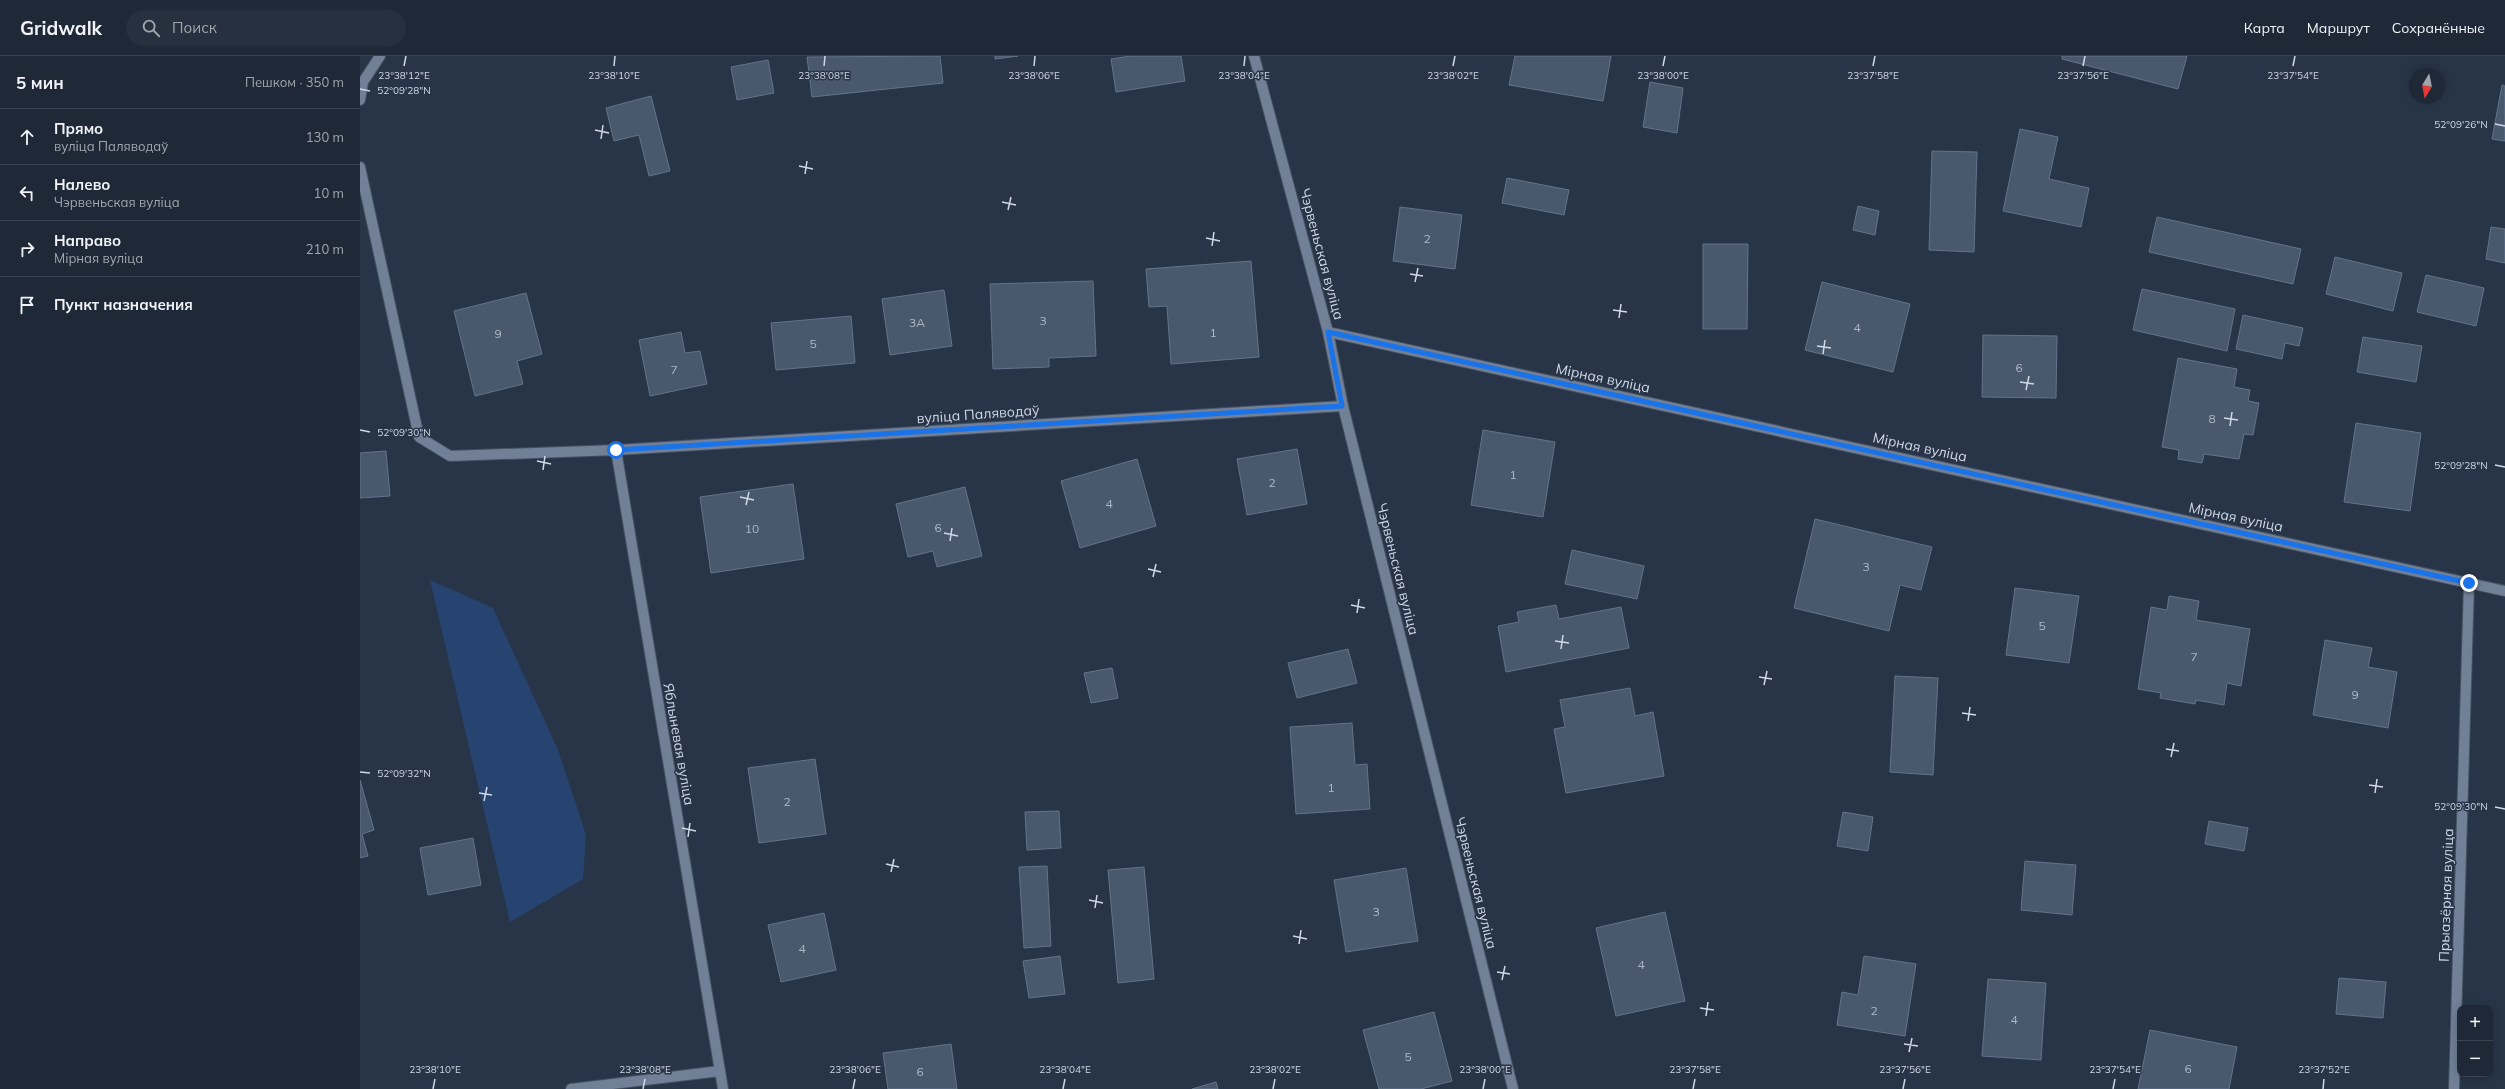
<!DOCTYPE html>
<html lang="ru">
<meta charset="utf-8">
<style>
:root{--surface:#1e2837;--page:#26303f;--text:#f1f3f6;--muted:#a1a6ad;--line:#3c4452}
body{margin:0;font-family:Mulish,sans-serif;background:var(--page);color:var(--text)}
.controls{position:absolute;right:12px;bottom:12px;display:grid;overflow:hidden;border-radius:8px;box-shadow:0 2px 10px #0003}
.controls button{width:36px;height:36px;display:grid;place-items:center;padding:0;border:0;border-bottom:1px solid var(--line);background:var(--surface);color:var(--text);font:20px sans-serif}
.compass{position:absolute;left:2049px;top:12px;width:36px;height:36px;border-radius:50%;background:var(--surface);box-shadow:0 2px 10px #0003;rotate:190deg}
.stop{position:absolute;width:12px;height:12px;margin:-9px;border:3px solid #1a73e8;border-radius:50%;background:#fff}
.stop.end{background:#1a73e8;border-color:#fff;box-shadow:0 1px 4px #0008}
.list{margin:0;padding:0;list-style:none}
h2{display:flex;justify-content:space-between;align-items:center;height:52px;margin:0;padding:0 16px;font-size:17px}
h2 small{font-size:13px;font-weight:400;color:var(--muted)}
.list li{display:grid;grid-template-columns:26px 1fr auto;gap:12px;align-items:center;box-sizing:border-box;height:56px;padding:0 16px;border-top:1px solid var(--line)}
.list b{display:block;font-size:15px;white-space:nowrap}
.list p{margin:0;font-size:13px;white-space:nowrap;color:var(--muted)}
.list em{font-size:13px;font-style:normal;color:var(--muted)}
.icon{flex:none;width:22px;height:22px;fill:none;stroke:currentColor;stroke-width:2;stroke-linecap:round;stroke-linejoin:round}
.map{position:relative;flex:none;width:2145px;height:1033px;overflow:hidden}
header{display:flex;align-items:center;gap:24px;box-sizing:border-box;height:56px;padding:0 20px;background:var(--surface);border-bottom:1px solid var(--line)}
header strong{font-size:19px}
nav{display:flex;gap:22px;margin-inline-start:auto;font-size:14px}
.search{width:280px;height:36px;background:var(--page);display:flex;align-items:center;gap:10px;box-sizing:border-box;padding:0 14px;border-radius:22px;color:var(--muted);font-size:15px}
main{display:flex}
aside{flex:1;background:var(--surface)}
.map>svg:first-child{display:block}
</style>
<header>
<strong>Gridwalk</strong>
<div class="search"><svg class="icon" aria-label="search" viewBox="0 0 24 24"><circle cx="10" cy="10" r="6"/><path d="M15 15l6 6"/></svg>Поиск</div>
<nav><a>Карта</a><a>Маршрут</a><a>Сохранённые</a></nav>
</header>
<main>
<aside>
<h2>5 мин<small>Пешком · 350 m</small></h2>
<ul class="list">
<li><svg class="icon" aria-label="ahead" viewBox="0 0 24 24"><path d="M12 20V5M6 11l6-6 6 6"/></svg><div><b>Прямо</b><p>вуліца Паляводаў</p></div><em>130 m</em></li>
<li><svg class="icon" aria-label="left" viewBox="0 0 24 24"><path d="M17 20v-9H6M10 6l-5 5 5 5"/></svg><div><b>Налево</b><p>Чэрвеньская вуліца</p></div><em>10 m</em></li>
<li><svg class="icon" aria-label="right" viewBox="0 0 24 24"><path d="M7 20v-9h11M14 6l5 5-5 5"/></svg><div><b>Направо</b><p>Мірная вуліца</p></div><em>210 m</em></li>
<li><svg class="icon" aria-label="arrive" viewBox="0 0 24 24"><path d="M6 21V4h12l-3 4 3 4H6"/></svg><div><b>Пункт назначения</b></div></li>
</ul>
</aside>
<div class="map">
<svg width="2145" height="1033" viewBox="0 0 2145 1033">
<rect width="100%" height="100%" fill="#283549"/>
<path fill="#274471" d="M 70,524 L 133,552 L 198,694 L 226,779 L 223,823 L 150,866 Z"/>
<g fill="#4a586e" stroke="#64738a">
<path d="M 580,0 L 583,27 L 452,41 L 447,1 Z"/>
<path d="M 635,0 L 658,0 L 635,3 Z"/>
<path d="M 771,0 L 821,0 L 825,25 L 756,36 L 751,3 Z"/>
<path d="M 1155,0 L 1251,0 L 1243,45 L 1149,29 Z"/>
<path d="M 1702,0 L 1827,0 L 1818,33 L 1702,3 Z"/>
<path d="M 408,4 L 414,37 L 377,44 L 371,11 Z"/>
<path d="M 1290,26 L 1323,32 L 1317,77 L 1283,71 Z"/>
<path d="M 2142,29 L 2145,30 L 2145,85 L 2132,83 Z"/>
<path d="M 291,40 L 310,115 L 289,120 L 279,79 L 254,85 L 246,52 Z"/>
<path d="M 1660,73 L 1698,81 L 1689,123 L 1729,132 L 1721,171 L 1643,155 Z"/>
<path d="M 1572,95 L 1617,96 L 1614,196 L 1569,194 Z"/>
<path d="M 1147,122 L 1209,134 L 1204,159 L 1142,147 Z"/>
<path d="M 1498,150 L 1519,155 L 1515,179 L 1493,174 Z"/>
<path d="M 1040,151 L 1102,159 L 1095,213 L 1033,205 Z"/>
<path d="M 1797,161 L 1941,193 L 1933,228 L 1789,196 Z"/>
<path d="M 2131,171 L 2145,173 L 2145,207 L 2126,203 Z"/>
<path d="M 1343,188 L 1388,188 L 1387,273 L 1343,273 Z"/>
<path d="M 1975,201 L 2042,217 L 2033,255 L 1966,238 Z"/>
<path d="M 891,205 L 899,301 L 811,308 L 807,250 L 789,251 L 786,213 Z"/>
<path d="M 2066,219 L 2124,232 L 2116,270 L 2057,256 Z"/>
<path d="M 733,225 L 736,300 L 689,302 L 689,311 L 633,313 L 630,228 Z"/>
<path d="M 1462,226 L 1550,248 L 1533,316 L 1445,294 Z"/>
<path d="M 1782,233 L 1875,253 L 1867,295 L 1773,274 Z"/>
<path d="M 584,234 L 592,290 L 530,299 L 522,243 Z"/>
<path d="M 166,237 L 182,298 L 157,305 L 163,328 L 115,340 L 94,255 Z"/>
<path d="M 1883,259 L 1943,272 L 1939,290 L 1925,287 L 1922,303 L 1876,293 Z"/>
<path d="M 491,260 L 495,307 L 416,314 L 411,267 Z"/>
<path d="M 321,276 L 325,297 L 340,295 L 347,328 L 290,340 L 279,284 Z"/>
<path d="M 1623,279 L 1697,280 L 1696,342 L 1622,341 Z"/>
<path d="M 2003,281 L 2062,290 L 2056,326 L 1997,316 Z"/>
<path d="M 1818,302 L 1877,313 L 1874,331 L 1890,334 L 1888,345 L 1899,347 L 1893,379 L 1884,378 L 1879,403 L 1844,398 L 1842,407 L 1818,403 L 1819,394 L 1802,391 Z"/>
<path d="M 1996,367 L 2061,377 L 2050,455 L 1984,446 Z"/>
<path d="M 1123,374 L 1195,386 L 1183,461 L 1111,449 Z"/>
<path d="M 937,393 L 947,448 L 887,459 L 877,403 Z"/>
<path d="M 26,395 L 30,440 L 0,442 L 0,397 Z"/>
<path d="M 777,403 L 796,470 L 720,492 L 701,425 Z"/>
<path d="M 433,428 L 444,503 L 351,517 L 340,441 Z"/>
<path d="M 605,431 L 622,500 L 577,511 L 573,495 L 548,501 L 536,448 Z"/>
<path d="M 1455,463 L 1572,491 L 1561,534 L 1540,529 L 1529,575 L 1434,552 Z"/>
<path d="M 1212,494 L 1284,510 L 1277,543 L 1205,528 Z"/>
<path d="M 1655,532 L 1719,540 L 1709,607 L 1646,599 Z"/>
<path d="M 1809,540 L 1839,545 L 1836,564 L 1890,573 L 1881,630 L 1867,627 L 1864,649 L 1836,644 L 1835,648 L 1800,642 L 1801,637 L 1778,633 L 1791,551 L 1807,554 Z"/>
<path d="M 1196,549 L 1199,563 L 1261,551 L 1269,592 L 1146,616 L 1138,570 L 1159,566 L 1157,556 Z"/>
<path d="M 1965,584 L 2012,592 L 2008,611 L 2037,616 L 2028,672 L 1953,659 Z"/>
<path d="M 988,593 L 997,627 L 937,642 L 928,607 Z"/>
<path d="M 752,612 L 758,642 L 731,647 L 724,617 Z"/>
<path d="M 1535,620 L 1578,622 L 1573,719 L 1530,716 Z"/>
<path d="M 1270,632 L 1275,660 L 1293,656 L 1304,720 L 1206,737 L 1194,673 L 1205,671 L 1200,644 Z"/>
<path d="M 992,667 L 995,709 L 1007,708 L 1010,753 L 936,758 L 930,671 Z"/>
<path d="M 455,703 L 466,778 L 399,787 L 388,712 Z"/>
<path d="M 0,724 L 14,774 L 2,778 L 8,800 L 0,802 Z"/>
<path d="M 699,755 L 701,792 L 667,794 L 665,756 Z"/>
<path d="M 1483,756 L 1513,761 L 1508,795 L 1477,790 Z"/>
<path d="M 1849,765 L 1888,772 L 1884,795 L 1845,788 Z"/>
<path d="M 113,782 L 121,829 L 68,839 L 60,792 Z"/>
<path d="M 1665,805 L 1716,809 L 1712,859 L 1661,854 Z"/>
<path d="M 687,810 L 691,890 L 664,892 L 659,811 Z"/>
<path d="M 784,811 L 794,923 L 758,927 L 748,814 Z"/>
<path d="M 1046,812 L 1058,885 L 986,896 L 974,824 Z"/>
<path d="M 1305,856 L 1325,945 L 1256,960 L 1236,872 Z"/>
<path d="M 464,857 L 476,914 L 421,926 L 408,869 Z"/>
<path d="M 700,900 L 705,938 L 669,942 L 663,905 Z"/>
<path d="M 1504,900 L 1556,908 L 1545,980 L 1477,969 L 1482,936 L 1498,939 Z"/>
<path d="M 1979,922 L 2026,926 L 2023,962 L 1976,958 Z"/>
<path d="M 1628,923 L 1686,927 L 1681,1004 L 1622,1000 Z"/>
<path d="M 1074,956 L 1092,1025 L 1061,1033 L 1019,1033 L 1003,974 Z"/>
<path d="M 1790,974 L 1877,991 L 1869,1033 L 1778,1033 Z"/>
<path d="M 591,988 L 597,1033 L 528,1033 L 523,997 Z"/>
<path d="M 856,1026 L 858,1033 L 832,1033 Z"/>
</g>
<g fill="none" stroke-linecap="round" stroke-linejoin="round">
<defs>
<g id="lane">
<path d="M 0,44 L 3,26 L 20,0"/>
<path d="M 0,111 L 59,381 L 90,400 L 256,394"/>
<path d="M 211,1033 L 360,1015"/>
</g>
<g id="street">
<path d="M 894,0 L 968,276 L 983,350 L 1153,1033"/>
<path d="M 968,276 L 2145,535"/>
<path d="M 363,1033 L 256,394 L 983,350"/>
<path d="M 2094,1033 L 2109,527"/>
</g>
</defs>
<use href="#lane" stroke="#455161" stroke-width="12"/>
<use href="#street" stroke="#455161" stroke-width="12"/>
<use href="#lane" stroke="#718097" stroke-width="10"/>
<use href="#street" stroke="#718097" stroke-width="10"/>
</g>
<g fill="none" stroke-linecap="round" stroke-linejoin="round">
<path stroke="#1a73e8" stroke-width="5" d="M 256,394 L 982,350 L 968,276 L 2109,527"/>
</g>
<path fill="none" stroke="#cfd8e5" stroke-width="1.5" d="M 44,10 L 46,0M 254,10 L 255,0M 464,10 L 465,0M 674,10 L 675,0M 884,10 L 885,0M 1093,10 L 1095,0M 1303,10 L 1305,0M 1513,10 L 1515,0M 1723,10 L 1725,0M 1933,10 L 1935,0M 0,33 L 10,35M 2135,68 L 2145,70M 235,74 L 249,77M 241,83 L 243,69M 439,110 L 453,113M 445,118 L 447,105M 642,146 L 656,149M 648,154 L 651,141M 846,182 L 860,185M 852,190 L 854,176M 1050,218 L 1063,220M 1055,226 L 1058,212M 1253,254 L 1267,256M 1259,262 L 1261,248M 1457,290 L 1471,292M 1463,298 L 1465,284M 1660,326 L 1674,328M 1666,334 L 1669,320M 1864,362 L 1878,364M 1870,370 L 1872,356M 0,374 L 10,376M 177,405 L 191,408M 2135,409 L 2145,411M 183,414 L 185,400M 380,441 L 394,444M 386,449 L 389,436M 584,477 L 598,480M 590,485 L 592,472M 788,513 L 801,516M 793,521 L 796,508M 991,549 L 1005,552M 997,557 L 999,543M 1195,585 L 1209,587M 1201,593 L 1203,579M 1399,621 L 1412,623M 1404,629 L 1407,615M 1602,657 L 1616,659M 1608,665 L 1610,651M 1806,693 L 1819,695M 1811,701 L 1814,687M 0,716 L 10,717M 2009,729 L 2023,731M 119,737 L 132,739M 2015,737 L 2017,723M 124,745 L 127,731M 2135,751 L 2145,753M 322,772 L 336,775M 328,781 L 330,767M 526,808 L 539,811M 531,816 L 534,803M 729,844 L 743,847M 735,852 L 737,839M 933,880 L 947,883M 939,888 L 941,874M 1137,916 L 1150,918M 1142,924 L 1145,910M 1340,952 L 1354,954M 1346,960 L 1348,946M 1544,988 L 1558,990M 1549,996 L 1552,982M 73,1033 L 75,1023M 283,1033 L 285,1023M 493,1033 L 495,1023M 703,1033 L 705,1023M 913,1033 L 915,1023M 1123,1033 L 1125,1023M 1333,1033 L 1335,1023M 1543,1033 L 1545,1023M 1753,1033 L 1755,1023M 1963,1033 L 1964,1023"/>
<g text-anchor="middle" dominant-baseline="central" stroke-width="3" stroke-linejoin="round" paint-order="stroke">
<g font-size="12" fill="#aeb8c7">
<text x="1067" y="182">2</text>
<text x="683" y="264">3</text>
<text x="557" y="266">3А</text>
<text x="1497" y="271">4</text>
<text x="853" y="276">1</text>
<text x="138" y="277">9</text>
<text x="453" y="287">5</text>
<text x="1659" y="311">6</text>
<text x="314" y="313">7</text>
<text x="1852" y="362">8</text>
<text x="1153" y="418">1</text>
<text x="912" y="426">2</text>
<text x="749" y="447">4</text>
<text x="578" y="471">6</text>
<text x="392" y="472">10</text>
<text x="1506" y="510">3</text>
<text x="1682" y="569">5</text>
<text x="1834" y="600">7</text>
<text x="1995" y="638">9</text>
<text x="971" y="731">1</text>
<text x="427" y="745">2</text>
<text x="1016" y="855">3</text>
<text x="442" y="892">4</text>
<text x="1281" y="908">4</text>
<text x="1514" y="954">2</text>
<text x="1654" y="963">4</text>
<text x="1048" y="1000">5</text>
<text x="1828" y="1012">6</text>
<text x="560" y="1015">6</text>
</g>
<g font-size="14" fill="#cfd8e5" stroke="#283549">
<text transform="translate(962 198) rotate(75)">Чэрвеньская вуліца</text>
<text transform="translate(1243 322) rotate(12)">Мірная вуліца</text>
<text transform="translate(618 358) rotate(-4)">вуліца Паляводаў</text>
<text transform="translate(1560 391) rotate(12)">Мірная вуліца</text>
<text transform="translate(1876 461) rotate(12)">Мірная вуліца</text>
<text transform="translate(1038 513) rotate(76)">Чэрвеньская вуліца</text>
<text transform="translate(319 688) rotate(80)">Яблыневая вуліца</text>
<text transform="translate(1116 827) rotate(76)">Чэрвеньская вуліца</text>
<text transform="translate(2086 839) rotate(-88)">Прыазёрная вуліца</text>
</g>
</g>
<g font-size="10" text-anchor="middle" fill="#cfd8e5" stroke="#283549" stroke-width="3" stroke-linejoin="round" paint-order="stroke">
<text x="44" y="23">23°38'12"E</text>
<text x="254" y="23">23°38'10"E</text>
<text x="464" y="23">23°38'08"E</text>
<text x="674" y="23">23°38'06"E</text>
<text x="884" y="23">23°38'04"E</text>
<text x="1093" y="23">23°38'02"E</text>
<text x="1303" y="23">23°38'00"E</text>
<text x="1513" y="23">23°37'58"E</text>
<text x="1723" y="23">23°37'56"E</text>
<text x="1933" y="23">23°37'54"E</text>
<text x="44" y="38">52°09'28"N</text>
<text x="2101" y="72">52°09'26"N</text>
<text x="44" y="380">52°09'30"N</text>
<text x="2101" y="413">52°09'28"N</text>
<text x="44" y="721">52°09'32"N</text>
<text x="2101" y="754">52°09'30"N</text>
<text x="75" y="1017">23°38'10"E</text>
<text x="285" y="1017">23°38'08"E</text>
<text x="495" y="1017">23°38'06"E</text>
<text x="705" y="1017">23°38'04"E</text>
<text x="915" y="1017">23°38'02"E</text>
<text x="1125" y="1017">23°38'00"E</text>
<text x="1335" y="1017">23°37'58"E</text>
<text x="1545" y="1017">23°37'56"E</text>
<text x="1755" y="1017">23°37'54"E</text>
<text x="1964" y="1017">23°37'52"E</text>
</g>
</svg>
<div class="controls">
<button>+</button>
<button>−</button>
</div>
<svg class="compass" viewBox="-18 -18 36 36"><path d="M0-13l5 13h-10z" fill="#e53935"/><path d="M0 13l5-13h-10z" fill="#a1a6ad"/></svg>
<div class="stop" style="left:256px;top:394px"></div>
<div class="stop end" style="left:2109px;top:527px"></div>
</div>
</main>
